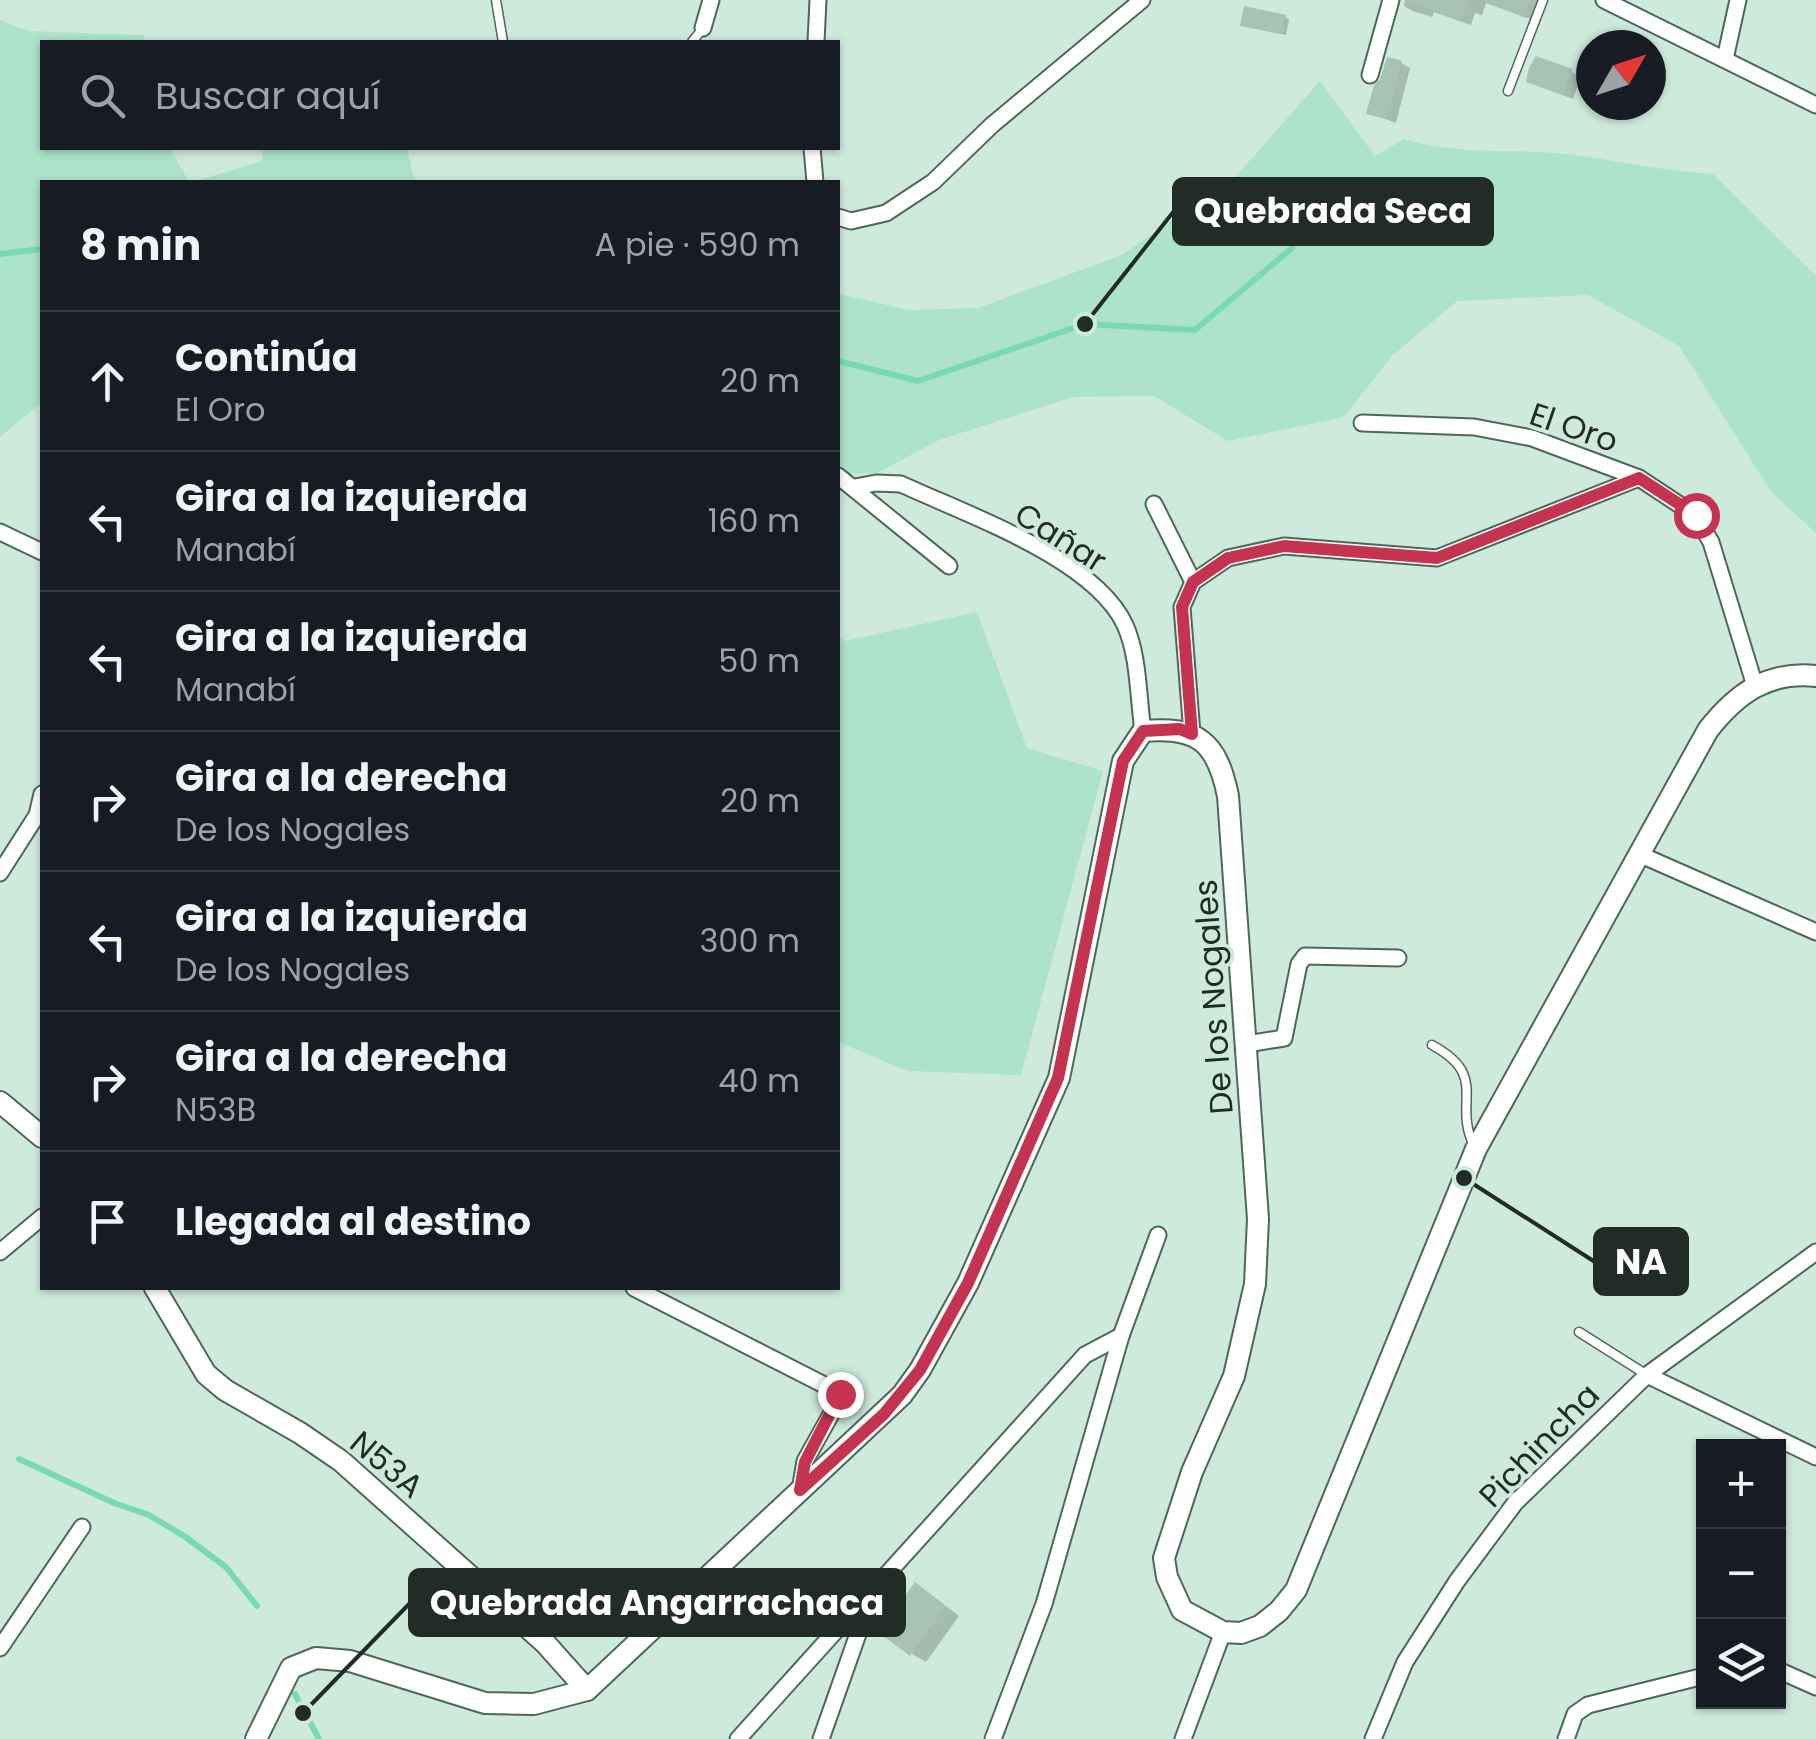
<!DOCTYPE html>
<html lang="es">
<meta charset="utf-8">
<style>
:root{--surface:#171b24;--page:#20242c;--text:#f1f3f6;--muted:#9ea1a6;--line:#363941}
body{margin:0;font-family:Poppins,sans-serif;background:var(--page);color:var(--text)}
.controls{position:absolute;right:30px;bottom:30px;display:grid;overflow:hidden;border-radius:0px;box-shadow:0 2px 8px #0004}
.controls button{width:90px;height:90px;display:grid;place-items:center;padding:0;border:0;border-bottom:2px solid var(--line);background:var(--surface);color:var(--text);font:50px sans-serif}
.compass{position:absolute;left:1576px;top:30px;width:90px;height:90px;border-radius:50%;background:var(--surface);box-shadow:0 2px 8px #0004;rotate:51deg}
.stop{position:absolute;width:30px;height:30px;margin:-22px;border:8px solid #c43350;border-radius:50%;background:#fff}
.stop.end{background:#c43350;border-color:#fff;box-shadow:0 2px 10px #0008}
.list{margin:0;padding:0;list-style:none}
h2{display:flex;justify-content:space-between;align-items:center;height:130px;margin:0;padding:0 40px;font-size:42px}
h2 small{font-size:32px;font-weight:400;color:var(--muted)}
.list li{display:grid;grid-template-columns:65px 1fr auto;gap:30px;align-items:center;box-sizing:border-box;height:140px;padding:0 40px;border-top:2px solid var(--line)}
.list b{display:block;font-size:38px;white-space:nowrap}
.list p{margin:0;font-size:32px;white-space:nowrap;color:var(--muted)}
.list em{font-size:32px;font-style:normal;color:var(--muted)}
.icon{flex:none;width:55px;height:55px;fill:none;stroke:currentColor;stroke-width:2;stroke-linecap:round;stroke-linejoin:round}
.map{position:relative;flex:none;width:1816px;height:1739px;overflow:hidden}
.search{position:absolute;background:var(--surface);box-shadow:0 2px 8px #0004;left:40px;top:40px;width:800px;height:110px;display:flex;align-items:center;gap:25px;box-sizing:border-box;padding:0 35px;border-radius:0px;color:var(--muted);font-size:38px}
.panel{position:absolute;background:var(--surface);box-shadow:0 2px 8px #0004;left:40px;top:180px;width:800px;height:1110px;border-radius:0px}
.map>svg:first-child{display:block}
</style>
<div class="map">
<svg width="1816" height="1739" viewBox="0 0 1816 1739">
<rect width="100%" height="100%" fill="#ceeadc"/>
<g fill="#ade3ca">
<path d="M 0,20 L 28,31 L 144,35 L 145,42 L 42,42 L 42,148 L 170,148 L 189,182 L 42,182 L 42,402 L 0,437 Z"/>
<path d="M 1320,81 L 1375,156 L 1404,139 C 1462,156 1509,148 1566,154 C 1617,160 1661,171 1713,174 L 1816,276 L 1816,533 L 1772,493 L 1679,346 L 1588,295 L 1457,301 L 1392,356 L 1344,417 L 1228,441 L 1154,396 L 1073,397 L 939,440 L 877,473 L 842,474 L 838,469 L 838,294 L 909,310 L 978,308 L 1122,255 L 1237,175 Z"/>
<path d="M 263,148 L 407,148 L 415,182 L 193,182 L 262,161 Z"/>
<path d="M 977,612 L 1027,748 L 1103,771 L 1021,1075 L 908,1071 L 838,1042 L 838,636 L 845,641 Z"/>
</g>
<g fill="#0003">
<path d="M 1405,0 L 1540,0 L 1533,20 L 1486,3 L 1482,15 L 1475,13 L 1471,25 L 1434,12 L 1432,17 L 1413,11 L 1404,6 Z"/>
<path d="M 1285,17 L 1289,20 L 1286,35 L 1247,27 Z"/>
<path d="M 1401,63 L 1410,68 L 1396,123 L 1369,113 Z"/>
<path d="M 1572,72 L 1581,77 L 1573,99 L 1538,86 Z"/>
<path d="M 930,1594 L 959,1616 L 926,1662 L 912,1654 Z"/>
</g>
<g fill="none" stroke-linecap="round" stroke-linejoin="round">
<g stroke="#79d9b0" stroke-width="6">
<path d="M 0,254 L 42,249"/>
<path d="M 838,361 L 918,381 L 1085,324 L 1195,330 L 1292,248"/>
<path d="M 19,1459 L 114,1503 L 149,1515 L 184,1536 L 226,1567 L 257,1606"/>
<path d="M 295,1694 L 319,1739"/>
</g>
</g>
<g fill="#a8c3b6">
<path d="M 1407,0 L 1469,0 L 1461,22 Z"/>
<path d="M 1483,0 L 1530,0 L 1523,17 Z"/>
<path d="M 1244,6 L 1286,15 L 1282,34 L 1240,26 Z"/>
<path d="M 1536,56 L 1573,69 L 1563,95 L 1526,82 L 1529,68 Z"/>
<path d="M 1387,57 L 1402,61 L 1386,119 L 1366,114 L 1374,85 L 1380,79 Z"/>
<path d="M 915,1582 L 946,1606 L 910,1656 L 878,1632 Z"/>
</g>
<g fill="none" stroke-linecap="round" stroke-linejoin="round">
<defs>
<g id="service">
<path d="M 496,0 L 503,42"/>
<path d="M 692,42 L 703,28"/>
<path d="M 1508,91 L 1543,0"/>
<path d="M 1432,1045 C 1491,1077 1451,1102 1475,1148"/>
<path d="M 1579,1332 L 1647,1375"/>
</g>
<g id="minor">
<path d="M 1604,0 L 1816,105"/>
<path d="M 703,28 L 711,0"/>
<path d="M 816,42 L 818,0"/>
<path d="M 1725,59 L 1738,0"/>
<path d="M 1370,75 L 1391,0"/>
<path d="M 812,148 L 815,182"/>
<path d="M 838,217 L 851,221 L 886,213 L 933,182 L 992,125 L 1142,0"/>
<path d="M 1362,423 L 1474,427 L 1532,438 L 1639,478 L 1695,515 L 1711,542 L 1755,686"/>
<path d="M 838,476 L 949,566"/>
<path d="M 855,487 L 876,483 L 901,484 C 965,514 1094,558 1125,625 C 1139,656 1138,697 1143,731"/>
<path d="M 1154,504 L 1193,582"/>
<path d="M 0,532 L 42,552"/>
<path d="M 1192,734 L 1182,607 L 1193,582 L 1228,558 L 1284,546 L 1437,558 L 1639,478"/>
<path d="M 1641,855 L 1816,932"/>
<path d="M 0,873 L 37,815 L 42,794"/>
<path d="M 1247,1044 L 1284,1038 L 1299,964 L 1305,956 L 1398,958"/>
<path d="M 0,1252 L 42,1217"/>
<path d="M 634,1288 L 838,1392 L 840,1398 L 805,1461 L 800,1490"/>
<path d="M 1647,1375 L 1816,1457"/>
<path d="M 0,1648 L 82,1527"/>
<path d="M 1778,1670 L 1816,1687"/>
<path d="M 738,1739 L 1085,1355 L 1121,1336"/>
<path d="M 821,1739 L 871,1597"/>
<path d="M 993,1739 L 1044,1604 L 1121,1336 L 1158,1235"/>
<path d="M 1183,1739 L 1223,1632"/>
<path d="M 1373,1739 L 1405,1662 L 1457,1581 L 1515,1503 L 1647,1375 L 1816,1252"/>
<path d="M 1566,1739 L 1575,1714 L 1588,1705 L 1704,1676"/>
</g>
<g id="tertiary">
<path d="M 0,1102 L 42,1137"/>
<path d="M 155,1288 L 206,1374 L 225,1390 L 300,1433 L 341,1461 L 545,1643 L 587,1690"/>
<path d="M 256,1739 L 291,1668 L 316,1658 L 350,1661 L 485,1703 L 534,1704 L 587,1690 L 902,1395 L 920,1370 L 968,1283 L 1059,1078 L 1123,761 L 1143,731 C 1198,726 1217,742 1228,796 L 1258,1219 L 1255,1284 L 1234,1376 L 1192,1472 L 1164,1558 L 1167,1577 L 1182,1610 L 1223,1632 L 1241,1633 L 1260,1626 L 1279,1611 L 1296,1590 L 1476,1149 L 1708,730 C 1737,693 1768,671 1816,676"/>
</g>
</defs>
<use href="#service" stroke="#4f675b" stroke-width="11"/>
<use href="#minor" stroke="#4f675b" stroke-width="19"/>
<use href="#tertiary" stroke="#4f675b" stroke-width="24"/>
<use href="#service" stroke="#fff" stroke-width="8"/>
<use href="#minor" stroke="#fff" stroke-width="15"/>
<use href="#tertiary" stroke="#fff" stroke-width="20"/>
</g>
<g fill="none" stroke-linecap="round" stroke-linejoin="round">
<path stroke="#c43350" stroke-width="12" d="M 840,1394 L 805,1462 L 800,1490 L 884,1414 L 920,1370 L 968,1283 L 1058,1078 L 1123,761 L 1143,731 L 1180,729 L 1192,734 L 1182,607 L 1193,582 L 1228,558 L 1284,546 L 1437,558 L 1639,478 L 1696,515"/>
</g>
<g text-anchor="middle" dominant-baseline="central" stroke-width="8" stroke-linejoin="round" paint-order="stroke">
<g font-size="32" fill="#222c27" stroke="#ceeadc">
<text transform="translate(1574 427) rotate(19)">El Oro</text>
<text transform="translate(1061 537) rotate(32)">Cañar</text>
<text transform="translate(1213 997) rotate(-94)">De los Nogales</text>
<text transform="translate(1539 1445) rotate(-46)">Pichincha</text>
<text transform="translate(387 1464) rotate(40)">N53A</text>
</g>
</g>
<path fill="none" stroke="#222c27" stroke-width="4" d="M1085 324L1174 211M1464 1178L1595 1262M303 1713L410 1603"/>
<g fill="#222c27" stroke="#ceeadc" stroke-width="4">
<circle cx="1085" cy="324" r="10"/>
<circle cx="1464" cy="1178" r="10"/>
<circle cx="303" cy="1713" r="10"/>
</g>
<g fill="#222c27" stroke="#222c27" stroke-width="4">
<rect x="1174" y="179" width="318" height="65" rx="10"/>
<rect x="1595" y="1229" width="92" height="65" rx="10"/>
<rect x="410" y="1570" width="494" height="65" rx="10"/>
</g>
<g font-size="35" text-anchor="middle" font-weight="bold" fill="#fff">
<text x="1333" y="223">Quebrada Seca</text>
<text x="1641" y="1274">NA</text>
<text x="657" y="1615">Quebrada Angarrachaca</text>
</g>
</svg>
<div class="controls">
<button>+</button>
<button>−</button>
<button><svg class="icon" aria-label="layers" viewBox="0 0 24 24"><path d="M12 4l9 5-9 5-9-5zM3 14l9 5 9-5"/></svg></button>
</div>
<svg class="compass" viewBox="-18 -18 36 36"><path d="M0-13l5 13h-10z" fill="#e53935"/><path d="M0 13l5-13h-10z" fill="#9ea1a6"/></svg>
<div class="stop" style="left:1696px;top:515px"></div>
<div class="stop end" style="left:840px;top:1394px"></div>
<div class="search"><svg class="icon" aria-label="search" viewBox="0 0 24 24"><circle cx="10" cy="10" r="6"/><path d="M15 15l6 6"/></svg>Buscar aquí</div>
<section class="panel">
<h2>8 min<small>A pie · 590 m</small></h2>
<ul class="list">
<li><svg class="icon" aria-label="ahead" viewBox="0 0 24 24"><path d="M12 20V5M6 11l6-6 6 6"/></svg><div><b>Continúa</b><p>El Oro</p></div><em>20 m</em></li>
<li><svg class="icon" aria-label="left" viewBox="0 0 24 24"><path d="M17 20v-9H6M10 6l-5 5 5 5"/></svg><div><b>Gira a la izquierda</b><p>Manabí</p></div><em>160 m</em></li>
<li><svg class="icon" aria-label="left" viewBox="0 0 24 24"><path d="M17 20v-9H6M10 6l-5 5 5 5"/></svg><div><b>Gira a la izquierda</b><p>Manabí</p></div><em>50 m</em></li>
<li><svg class="icon" aria-label="right" viewBox="0 0 24 24"><path d="M7 20v-9h11M14 6l5 5-5 5"/></svg><div><b>Gira a la derecha</b><p>De los Nogales</p></div><em>20 m</em></li>
<li><svg class="icon" aria-label="left" viewBox="0 0 24 24"><path d="M17 20v-9H6M10 6l-5 5 5 5"/></svg><div><b>Gira a la izquierda</b><p>De los Nogales</p></div><em>300 m</em></li>
<li><svg class="icon" aria-label="right" viewBox="0 0 24 24"><path d="M7 20v-9h11M14 6l5 5-5 5"/></svg><div><b>Gira a la derecha</b><p>N53B</p></div><em>40 m</em></li>
<li><svg class="icon" aria-label="arrive" viewBox="0 0 24 24"><path d="M6 21V4h12l-3 4 3 4H6"/></svg><div><b>Llegada al destino</b></div></li>
</ul>
</section>
</div>
